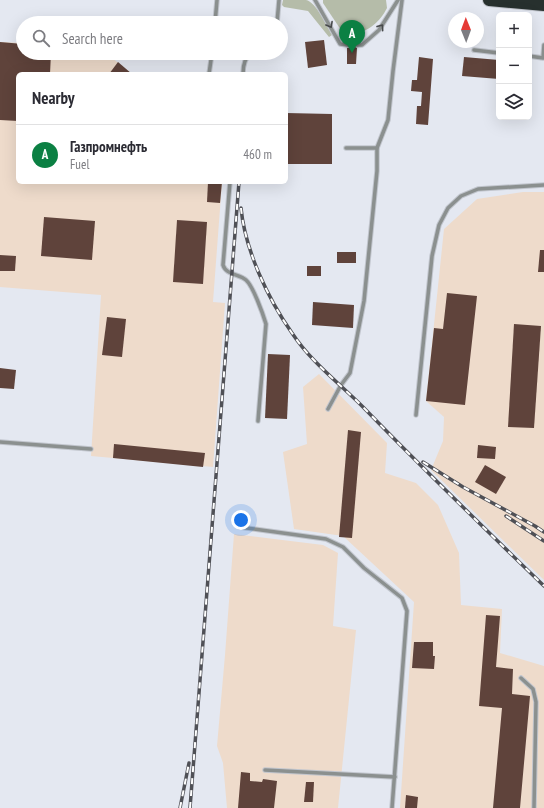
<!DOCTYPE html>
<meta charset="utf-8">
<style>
:root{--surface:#fff;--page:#f7f7f7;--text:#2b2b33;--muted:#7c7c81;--line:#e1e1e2;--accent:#0b8043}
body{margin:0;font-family:"PT Sans Narrow",sans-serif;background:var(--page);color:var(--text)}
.controls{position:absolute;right:12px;top:12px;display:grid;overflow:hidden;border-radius:6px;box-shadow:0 4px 16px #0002}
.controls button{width:36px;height:36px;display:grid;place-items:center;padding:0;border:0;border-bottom:1px solid var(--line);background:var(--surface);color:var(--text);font:20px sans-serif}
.compass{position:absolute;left:448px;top:12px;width:36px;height:36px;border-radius:50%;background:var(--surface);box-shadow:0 4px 16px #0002;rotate:359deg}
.you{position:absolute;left:241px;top:520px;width:14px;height:14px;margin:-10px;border:3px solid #fff;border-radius:50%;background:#1a73e8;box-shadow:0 0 0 6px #1a73e833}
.badge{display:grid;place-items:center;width:26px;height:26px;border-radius:50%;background:var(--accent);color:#fff;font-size:13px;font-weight:700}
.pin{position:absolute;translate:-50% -33px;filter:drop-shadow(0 1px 2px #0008)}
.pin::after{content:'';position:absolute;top:21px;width:14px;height:12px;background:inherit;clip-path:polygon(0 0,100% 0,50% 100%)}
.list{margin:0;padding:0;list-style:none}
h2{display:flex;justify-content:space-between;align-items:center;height:52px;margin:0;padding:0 16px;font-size:17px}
h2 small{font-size:13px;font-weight:400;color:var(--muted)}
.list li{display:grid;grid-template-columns:26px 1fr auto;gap:12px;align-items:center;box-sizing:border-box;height:60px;padding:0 16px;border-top:1px solid var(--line)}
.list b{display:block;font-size:15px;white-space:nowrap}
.list p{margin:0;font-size:13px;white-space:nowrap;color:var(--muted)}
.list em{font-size:13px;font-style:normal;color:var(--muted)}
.icon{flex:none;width:22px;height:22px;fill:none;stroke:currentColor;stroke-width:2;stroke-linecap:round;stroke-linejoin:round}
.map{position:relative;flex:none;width:544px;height:808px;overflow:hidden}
.search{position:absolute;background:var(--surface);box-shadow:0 4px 16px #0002;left:16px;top:16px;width:272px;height:44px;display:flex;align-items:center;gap:10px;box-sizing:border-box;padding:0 14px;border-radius:22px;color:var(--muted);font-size:15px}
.panel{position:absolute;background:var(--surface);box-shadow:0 4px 16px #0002;left:16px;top:72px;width:272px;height:112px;border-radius:6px}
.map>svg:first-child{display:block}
</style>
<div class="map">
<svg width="544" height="808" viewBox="0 0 544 808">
<rect width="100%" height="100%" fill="#e4e8f1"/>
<g fill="#eedbcb">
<path d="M 0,42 L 23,43 L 23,53 L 106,53 L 132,74 L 18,74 L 18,182 L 222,182 L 213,302 L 225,303 L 213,467 L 91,456 L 101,295 L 0,287 Z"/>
<path d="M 523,192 L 544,192 L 544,580 L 431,470 L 443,441 L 444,417 L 426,401 L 444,229 L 477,199 Z"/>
<path d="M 319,374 L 387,443 L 385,473 L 416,483 L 438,505 L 459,553 L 461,605 L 502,609 L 500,653 L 544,666 L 544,808 L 400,808 L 414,602 L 343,536 L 294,529 L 283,452 L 307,444 L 303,387 Z"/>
<path d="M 234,534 L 323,545 L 338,553 L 333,626 L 356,630 L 338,808 L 227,808 L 223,763 L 217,746 L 225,655 Z"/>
</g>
<g fill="#b5bca9">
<path d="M 283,0 C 290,0 299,0 306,0 C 316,2 327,26 332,35 L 329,37 L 308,11 L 284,7 L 282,5 Z"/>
<path d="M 323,0 L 386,0 L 387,8 C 379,24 360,40 341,30 L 323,3 Z"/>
</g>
<g fill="#5f433b">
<path d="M 324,40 L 327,65 L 308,68 L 305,42 Z"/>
<path d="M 348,40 L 357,40 L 354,45 L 357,48 L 356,64 L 347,64 L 347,48 L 350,47 L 351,45 L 348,42 Z"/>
<path d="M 0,42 L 23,44 L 23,53 L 51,53 L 50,74 L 18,74 L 18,121 L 0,120 Z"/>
<path d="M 419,57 L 433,59 L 428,125 L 416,124 L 417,106 L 421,106 L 422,92 L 411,91 L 412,80 L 417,80 Z"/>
<path d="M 464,57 L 499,60 L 499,79 L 462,76 Z"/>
<path d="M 118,62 L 132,74 L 109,74 Z"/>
<path d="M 286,113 L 332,114 L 332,164 L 286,164 Z"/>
<path d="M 208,182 L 222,182 L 220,203 L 207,202 Z"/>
<path d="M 44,217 L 95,221 L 92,260 L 41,256 Z"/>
<path d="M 177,220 L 207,222 L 203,284 L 173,282 Z"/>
<path d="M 540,250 L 544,250 L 544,272 L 538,272 Z"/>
<rect x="337" y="252" width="19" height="11"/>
<path d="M 0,255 L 16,256 L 15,271 L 0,271 Z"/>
<rect x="307" y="266" width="14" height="10"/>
<path d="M 447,293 L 477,296 L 465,405 L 426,401 L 434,328 L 443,329 Z"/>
<path d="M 313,302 L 354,305 L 353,328 L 312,325 Z"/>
<path d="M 107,317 L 126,319 L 122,357 L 102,355 Z"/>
<path d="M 514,324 L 541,326 L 534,428 L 508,427 Z"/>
<path d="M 268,354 L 290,355 L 287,419 L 265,418 Z"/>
<path d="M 0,368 L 16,370 L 14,389 L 0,388 Z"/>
<path d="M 348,430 L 361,432 L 352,538 L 339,537 Z"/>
<path d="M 114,444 L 205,453 L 203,467 L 113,458 Z"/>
<path d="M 478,445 L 496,447 L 495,459 L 477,458 Z"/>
<path d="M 485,465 L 506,477 L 496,494 L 475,482 Z"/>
<path d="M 486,615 L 500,616 L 496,667 L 513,669 L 512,694 L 530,696 L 520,808 L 493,808 L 502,708 L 479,706 Z"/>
<path d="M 414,642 L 433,642 L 433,656 L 435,656 L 434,669 L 412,668 Z"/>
<path d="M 241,772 L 250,773 L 250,781 L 262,782 L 263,779 L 277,781 L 274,808 L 238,808 Z"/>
<path d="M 306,782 L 314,782 L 313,802 L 304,802 Z"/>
<path d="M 406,795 L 418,797 L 417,808 L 405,808 Z"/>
</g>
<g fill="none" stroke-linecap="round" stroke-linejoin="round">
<defs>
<g id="lane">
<path d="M 315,0 L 340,44 L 348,45"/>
<path d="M 215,23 L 217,0"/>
<path d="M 277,23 L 279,0"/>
<path d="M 357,45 L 362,45 L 379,30 L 398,0"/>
<path d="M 474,50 L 499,53"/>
<path d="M 529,56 L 543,58 L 544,45"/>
<path d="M 209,74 L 212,53"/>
<path d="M 243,74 C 243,66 244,58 251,53"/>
<path d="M 346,148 L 377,148"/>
<path d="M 230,182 L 223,265 C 226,275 239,274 246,280 C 253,286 263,314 266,324 L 258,421"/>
<path d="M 328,409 L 341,385 L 350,373 L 364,301 L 377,171 L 377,148 L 388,120 L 393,71 L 402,0"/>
<path d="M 416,415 L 432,256 L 439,225 L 448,208 L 461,196 L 478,189 L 544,185"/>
<path d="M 0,442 L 91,449"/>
<path d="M 239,527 L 326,539 L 343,547 L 364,568 L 402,598 L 407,611 L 392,808"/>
<path d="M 521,678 L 533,689 L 536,702 L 534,808"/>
<path d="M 265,770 L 395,777"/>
</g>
<path id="highway" d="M 489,0 L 544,5"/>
</defs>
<use href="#lane" stroke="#c1c5cd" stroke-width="5.5"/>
<use href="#highway" stroke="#c1c5cd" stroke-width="14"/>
<use href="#lane" stroke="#8b908f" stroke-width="3.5"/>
<use href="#highway" stroke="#27302e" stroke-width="12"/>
<defs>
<g id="rail">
<path d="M 241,208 C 245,250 268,299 292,333 C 311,362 339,383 363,407 C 422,468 483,527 544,586"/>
<path d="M 423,462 L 463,487 L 535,526 L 544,532"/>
<path d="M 506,516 L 544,541"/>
<path d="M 180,808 L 189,763"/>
<path d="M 190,808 L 239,182"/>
</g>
</defs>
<use href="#rail" stroke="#4f5056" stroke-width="3.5"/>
<use href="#rail" stroke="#fff" stroke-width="2" stroke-dasharray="6" stroke-linecap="butt"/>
</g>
<defs><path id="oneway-chevron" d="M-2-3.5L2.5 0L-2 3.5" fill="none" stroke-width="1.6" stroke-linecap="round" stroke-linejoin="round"/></defs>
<g stroke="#47494b">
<use href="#oneway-chevron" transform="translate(330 25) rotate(61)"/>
<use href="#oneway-chevron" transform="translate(381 27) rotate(-54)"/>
</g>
</svg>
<div class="controls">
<button>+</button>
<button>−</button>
<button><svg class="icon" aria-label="layers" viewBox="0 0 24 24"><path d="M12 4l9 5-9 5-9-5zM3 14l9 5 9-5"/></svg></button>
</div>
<svg class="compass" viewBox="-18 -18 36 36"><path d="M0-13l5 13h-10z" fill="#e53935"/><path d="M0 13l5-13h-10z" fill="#7c7c81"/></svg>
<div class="you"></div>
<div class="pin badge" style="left:352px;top:53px">A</div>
<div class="search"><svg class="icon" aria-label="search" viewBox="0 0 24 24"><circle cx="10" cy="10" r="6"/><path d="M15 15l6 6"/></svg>Search here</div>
<section class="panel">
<h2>Nearby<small></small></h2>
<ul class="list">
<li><span class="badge">A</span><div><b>Газпромнефть</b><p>Fuel</p></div><em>460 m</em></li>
</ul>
</section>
</div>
